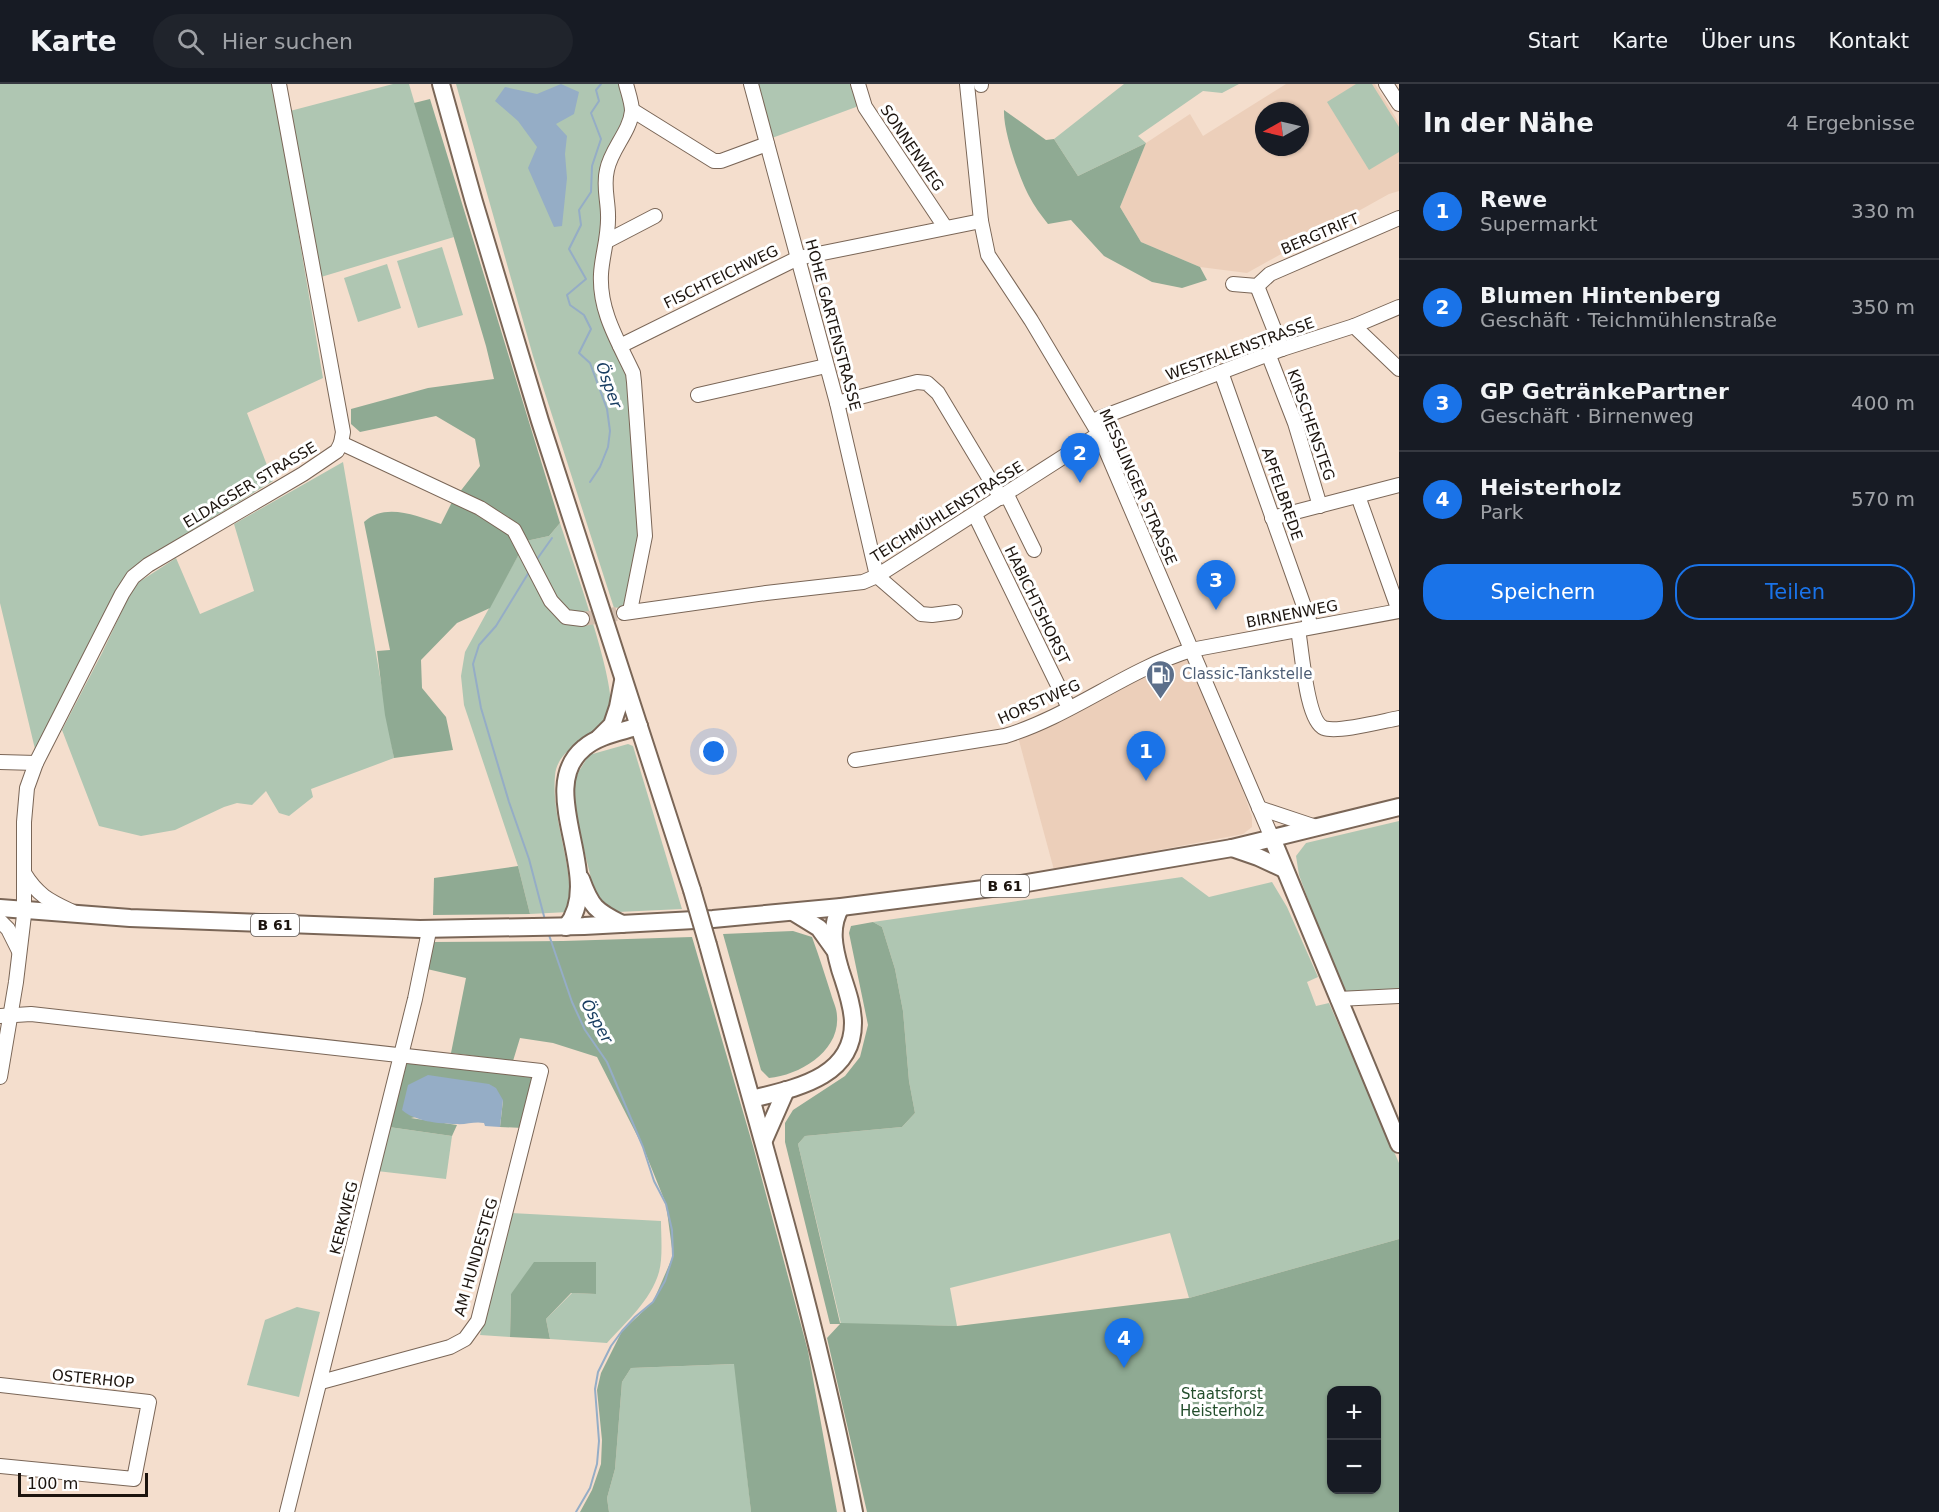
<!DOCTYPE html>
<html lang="de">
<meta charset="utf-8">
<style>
:root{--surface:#171b24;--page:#20242c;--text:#f1f3f6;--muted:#9ea1a6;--line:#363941;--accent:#1a73e8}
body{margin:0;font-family:"DejaVu Sans",sans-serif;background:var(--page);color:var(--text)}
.controls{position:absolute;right:18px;bottom:18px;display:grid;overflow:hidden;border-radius:12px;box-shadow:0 2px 4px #0004}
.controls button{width:54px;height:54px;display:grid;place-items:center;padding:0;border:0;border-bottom:2px solid var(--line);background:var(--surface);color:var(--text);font:30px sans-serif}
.compass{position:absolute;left:1255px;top:18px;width:54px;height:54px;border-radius:50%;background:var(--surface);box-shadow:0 2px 4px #0004;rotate:262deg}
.scale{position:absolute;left:18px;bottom:15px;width:130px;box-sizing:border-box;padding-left:6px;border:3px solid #1c140e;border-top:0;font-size:16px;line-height:21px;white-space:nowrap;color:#1c140e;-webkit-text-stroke:4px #fff;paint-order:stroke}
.you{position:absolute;left:714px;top:668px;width:21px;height:21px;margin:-15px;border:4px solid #fff;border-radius:50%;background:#1a73e8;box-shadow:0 0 0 9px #1a73e833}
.badge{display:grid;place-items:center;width:39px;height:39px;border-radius:50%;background:var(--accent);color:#fff;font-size:20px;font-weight:700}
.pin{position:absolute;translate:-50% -50px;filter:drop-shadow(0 2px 3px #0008)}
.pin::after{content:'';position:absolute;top:32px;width:21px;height:18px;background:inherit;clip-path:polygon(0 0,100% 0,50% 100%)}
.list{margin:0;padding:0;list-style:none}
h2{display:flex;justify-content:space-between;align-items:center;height:78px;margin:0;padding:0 24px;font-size:26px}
h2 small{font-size:20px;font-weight:400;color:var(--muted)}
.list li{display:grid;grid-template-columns:39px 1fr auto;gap:18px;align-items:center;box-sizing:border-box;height:96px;padding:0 24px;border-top:2px solid var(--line)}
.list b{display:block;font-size:22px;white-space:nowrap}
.list p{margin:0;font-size:20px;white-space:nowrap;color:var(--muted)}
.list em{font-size:20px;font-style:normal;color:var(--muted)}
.actions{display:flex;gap:12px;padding:18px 24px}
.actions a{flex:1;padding:14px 0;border:2px solid var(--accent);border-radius:24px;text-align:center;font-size:21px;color:var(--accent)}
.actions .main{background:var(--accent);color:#fff}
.icon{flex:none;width:33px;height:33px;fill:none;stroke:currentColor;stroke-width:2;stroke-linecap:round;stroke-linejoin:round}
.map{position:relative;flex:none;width:1399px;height:1428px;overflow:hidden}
header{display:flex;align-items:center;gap:36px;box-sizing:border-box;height:84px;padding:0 30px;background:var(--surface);border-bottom:2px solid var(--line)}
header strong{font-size:28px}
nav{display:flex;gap:33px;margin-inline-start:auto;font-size:21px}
.search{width:420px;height:54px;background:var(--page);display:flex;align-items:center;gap:15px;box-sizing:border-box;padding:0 21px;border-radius:33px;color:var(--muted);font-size:22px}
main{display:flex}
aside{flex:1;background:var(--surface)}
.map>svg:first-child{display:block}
</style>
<header>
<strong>Karte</strong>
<div class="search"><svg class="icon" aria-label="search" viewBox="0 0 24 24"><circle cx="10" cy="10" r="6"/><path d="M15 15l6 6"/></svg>Hier suchen</div>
<nav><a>Start</a><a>Karte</a><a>Über uns</a><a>Kontakt</a></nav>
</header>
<main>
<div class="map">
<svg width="1399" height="1428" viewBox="0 0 1399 1428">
<rect width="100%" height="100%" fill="#f4decd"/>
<g fill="#eccfba" fill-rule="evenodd">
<path d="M 1286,0 L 1375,0 L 1399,39 L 1399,107 L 1389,110 L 1247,189 L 1200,183 L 1141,158 L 1120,123 L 1146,59 L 1190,30 L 1203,52 ZM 1264,27 L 1300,27 L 1300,63 L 1264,63 Z"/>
<path d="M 1189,574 L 1232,675 L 1252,733 L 1252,743 L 1243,750 L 1054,786 L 1018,653 L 1170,575 Z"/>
</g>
<g fill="#afc6b2">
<path d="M 0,0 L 273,0 L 323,294 L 247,329 L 273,397 L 142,477 L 35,665 L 0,519 Z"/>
<path d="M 393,0 L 409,0 L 454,153 L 321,193 L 290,27 Z"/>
<path d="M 456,0 L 622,0 L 625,24 L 623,42 L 603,127 L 597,193 L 627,295 L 641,453 L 625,523 L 614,524 L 533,272 Z"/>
<path d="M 755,0 L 855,0 L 860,17 L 856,23 L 772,54 Z"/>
<path d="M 1124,0 L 1239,0 L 1222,9 L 1203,7 L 1138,52 L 1146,59 L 1078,92 L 1054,55 Z"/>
<path d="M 1356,0 L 1372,0 L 1399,43 L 1399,68 L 1369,86 L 1327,18 Z"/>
<path d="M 442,163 L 463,231 L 418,244 L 397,177 Z"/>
<path d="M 387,180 L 401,224 L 358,238 L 344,194 Z"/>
<path d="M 343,378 L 394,674 L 311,705 L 313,713 L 289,732 L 279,729 L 266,707 L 252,721 L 237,719 L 224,723 L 175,746 L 141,752 L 99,742 L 62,646 L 102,569 L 130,510 L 139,498 L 176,474 L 200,530 L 254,507 L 234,440 Z"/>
<path d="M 560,439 C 571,473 618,601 610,629 C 602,655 557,659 555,692 C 551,738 576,784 568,828 L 530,830 L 518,782 L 464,621 L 461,592 L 465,568 L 526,457 L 549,452 Z"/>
<path d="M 628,660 L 633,662 L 682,825 L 618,828 L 605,823 L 596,814 L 579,746 L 572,702 L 579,687 L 589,671 Z"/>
<path d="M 1399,737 L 1399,907 L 1352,909 L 1341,905 L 1299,791 L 1296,772 L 1306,759 Z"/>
<path d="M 1182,793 L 1209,813 L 1272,798 L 1287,823 L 1318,893 L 1307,898 L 1316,922 L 1329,919 L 1399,1079 L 1399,1155 L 1189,1214 L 1170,1149 L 950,1204 L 957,1242 L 841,1240 L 798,1060 L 805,1052 L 902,1043 L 915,1029 L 909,997 L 903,927 L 895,885 L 882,843 L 873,838 Z"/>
<path d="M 389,1043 L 452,1052 L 446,1095 L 377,1087 Z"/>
<path d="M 511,1129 L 661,1137 C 661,1151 663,1174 659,1188 C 651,1216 626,1238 607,1259 L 550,1255 L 546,1235 L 572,1209 L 596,1210 L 596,1178 L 511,1210 L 510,1253 L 480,1251 Z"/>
<path d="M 297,1223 L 320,1228 L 299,1313 L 247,1301 L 265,1236 Z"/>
<path d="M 735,1280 L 751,1428 L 609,1428 L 607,1414 L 615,1385 L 622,1298 L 631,1284 Z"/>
</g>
<g fill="#8faa93" fill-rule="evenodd">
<path d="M 430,15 L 560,439 L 549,452 L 526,457 L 490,524 L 457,539 L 421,576 L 422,604 L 446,633 L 453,666 L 394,674 L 385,631 L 377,567 L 390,566 L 364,438 C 385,418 417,432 441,440 L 452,418 L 480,382 L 475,355 L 436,332 L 360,348 L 351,340 L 351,325 L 428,304 L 494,295 L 486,262 L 414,19 Z"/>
<path d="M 1004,26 L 1046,56 L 1054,55 L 1078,92 L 1146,59 L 1120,123 L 1141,158 L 1200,183 L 1207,196 L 1182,204 L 1152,198 L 1104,172 L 1071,136 L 1048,140 C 1041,131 1034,122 1029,112 C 1019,93 1003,47 1004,26 Z"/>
<path d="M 518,782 L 530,830 L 433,831 L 434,794 Z"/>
<path d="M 873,838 L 882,843 L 895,885 L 903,927 L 909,997 L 915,1029 L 902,1043 L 805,1052 L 798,1060 L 840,1239 L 957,1242 L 1189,1214 L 1399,1155 L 1399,1428 L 867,1428 L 827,1254 L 840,1240 L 830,1240 L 785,1058 L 785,1039 L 793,1026 L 845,992 L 860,973 L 868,941 L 849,849 L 851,842 ZM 1332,1306 L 1376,1306 L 1376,1406 L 1332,1406 Z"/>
<path d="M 793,847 L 812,853 C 819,872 825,891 831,910 C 833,917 837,925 837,932 C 840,967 800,991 769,994 L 761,986 L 723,850 Z"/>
<path d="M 692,853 L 753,1062 L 808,1267 L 837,1428 L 751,1428 L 734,1280 L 631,1284 L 622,1298 L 615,1385 L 607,1414 L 609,1428 L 580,1428 L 592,1406 L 601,1380 L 602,1356 L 597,1306 L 601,1289 L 622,1247 L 653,1218 L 673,1172 L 666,1120 L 643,1063 L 597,973 L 553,959 L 520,954 L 513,977 L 451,969 L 466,894 L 427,885 L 432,858 L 563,857 Z"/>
<path d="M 413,974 L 536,991 L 523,1044 L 500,1043 L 503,1016 L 411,1034 L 457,1041 L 452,1052 L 389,1043 L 403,980 Z"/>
<path d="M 534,1178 L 596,1178 L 596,1210 L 571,1209 L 546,1235 L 550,1255 L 510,1253 L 511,1210 Z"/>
</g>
<g fill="#95adc6">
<path d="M 561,0 L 579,8 L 574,30 L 556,40 L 567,52 L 565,70 L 567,94 L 562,142 L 554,143 L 528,84 L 537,63 L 518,37 L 495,17 L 505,3 L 537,10 Z"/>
<path d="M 428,991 L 489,1000 L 496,1004 L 503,1016 L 500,1043 L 485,1042 L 484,1039 C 474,1037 466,1041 456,1040 C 439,1040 414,1037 402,1026 L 408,1001 Z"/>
</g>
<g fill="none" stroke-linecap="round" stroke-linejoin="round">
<g stroke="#95adc6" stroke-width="2">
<path d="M 590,398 L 600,383 L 608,363 L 610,347 L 607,325 L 590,279 L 579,269 L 591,245 L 584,231 L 570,221 L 567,211 L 586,195 L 569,165 L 581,141 L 579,126 L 591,108 L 592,82 L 601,55 L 591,29 L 599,17 L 596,6 L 601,0"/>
<path d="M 535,478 L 552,454"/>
<path d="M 529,488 L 496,542 L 479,561 L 473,580 L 481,624 L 509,718 L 529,775 L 545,836"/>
<path d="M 549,851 L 572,918 L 585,946 L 607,978 L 643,1063 L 654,1097 L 666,1120 L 672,1146 L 673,1172 L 665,1197 L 653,1218 L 635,1233 L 622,1247 L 611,1262 L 598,1288 L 595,1305 L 599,1357 L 597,1380 L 590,1404 L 576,1428"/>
</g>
<path stroke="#d4c0b0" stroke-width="14" stroke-dasharray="14 7" stroke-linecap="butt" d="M 582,535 L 624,529"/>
<defs>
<g id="minor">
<path d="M 626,0 C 628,8 632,19 632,27 C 630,48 611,65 607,86 C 603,102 608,116 608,131 C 609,152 602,171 601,190 C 599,227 618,257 633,289 L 634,298 L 645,452 L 630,527"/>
<path d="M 751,0 L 837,319 L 877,492"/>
<path d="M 858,0 L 865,23 L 945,143"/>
<path d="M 967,0 L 981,137 L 988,171 L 1031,236 L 1099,350 L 1272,754"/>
<path d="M 981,0 L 981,1"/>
<path d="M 1386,0 L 1399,20"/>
<path d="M 632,26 L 714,77 L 721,77 L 767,60"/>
<path d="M 607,157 L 655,132"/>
<path d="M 1233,200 L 1257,202 L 1270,190 L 1399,134"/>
<path d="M 1257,202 L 1282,265"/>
<path d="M 1354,242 L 1399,285"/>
<path d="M 620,262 L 798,174 L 981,137"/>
<path d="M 1269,272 L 1295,339 L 1320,422"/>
<path d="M 1221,288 L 1311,542"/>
<path d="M 698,311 L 826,282"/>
<path d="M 837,319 L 917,298 L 927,299 L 938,309 L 1001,414"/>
<path d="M 1092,337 L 1282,265 L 1354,242 L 1399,223"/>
<path d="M 341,359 L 480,424 L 514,446 L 551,517 L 566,533 L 582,535"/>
<path d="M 1007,411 L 1034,466"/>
<path d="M 1358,412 L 1399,527"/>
<path d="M 975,431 L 1069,624"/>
<path d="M 1272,434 L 1399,401"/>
<path d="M 877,492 L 921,530 L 932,531 L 955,528"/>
<path d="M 624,529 L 766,509 L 863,498 L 877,492 L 1099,350"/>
<path d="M 1298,546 C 1302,565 1306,637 1324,644 C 1338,649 1383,637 1399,634"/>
<path d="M 855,676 L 1005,652 C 1071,632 1126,586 1191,566 L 1399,527"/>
<path d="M 0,678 L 36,679"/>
<path d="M 1259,724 L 1316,743"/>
<path d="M 24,789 C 38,812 50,817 73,828"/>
<path d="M 0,837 L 8,845 L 19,867"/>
<path d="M 1338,915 L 1399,912"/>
<path d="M 0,932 L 31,930 L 541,987 L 478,1237 L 465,1255 L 450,1263 L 321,1298"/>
<path d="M 0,993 L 16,898 L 24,831 L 24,738 L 27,704 L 36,679 L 122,510 L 133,493 L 148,481 L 303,390 L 337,367 L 341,359 L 343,348 L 279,0"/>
<path d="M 0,1301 L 149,1318 L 134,1395 L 0,1382"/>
<path d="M 287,1428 L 415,915 L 429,847"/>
</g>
<g id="major">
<path d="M 441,0 L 474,118 L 540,337 L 692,806"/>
<path d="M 599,654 L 612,641 L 618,623 L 623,597"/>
<path d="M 1272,754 L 1399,1060"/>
<path d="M 1232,764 L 1258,773 L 1284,785"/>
<path d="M 581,795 C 591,823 596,827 622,840"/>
<path d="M 0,824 L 130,834 L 420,845 L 584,842 L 713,835 L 841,823 L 1015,801 L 1232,764 L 1399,723"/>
<path d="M 793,828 L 819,844 L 834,865"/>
<path d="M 566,843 C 607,794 533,706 584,664 C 599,651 621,648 639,642"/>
<path d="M 708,861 C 760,1049 817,1236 854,1428"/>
<path d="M 752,1015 C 795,1004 853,994 853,939 C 853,921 845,901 840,885 C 834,864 829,843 841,823"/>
<path d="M 764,1056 L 786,1006"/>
</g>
</defs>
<use href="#minor" stroke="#7a6657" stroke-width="16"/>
<use href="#major" stroke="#7a6657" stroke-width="20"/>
<use href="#minor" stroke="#fff" stroke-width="14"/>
<use href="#major" stroke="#fff" stroke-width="16"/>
<defs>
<path id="major-bridge" d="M 692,806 L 708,861"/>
</defs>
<use href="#major-bridge" stroke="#7a6657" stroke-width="20" stroke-linecap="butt"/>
<use href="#major-bridge" stroke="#fff" stroke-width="16"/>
</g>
<defs>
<symbol id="fuel-pin" viewBox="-11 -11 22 30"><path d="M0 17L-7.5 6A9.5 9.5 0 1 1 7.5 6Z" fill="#5c6f8a" stroke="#fff"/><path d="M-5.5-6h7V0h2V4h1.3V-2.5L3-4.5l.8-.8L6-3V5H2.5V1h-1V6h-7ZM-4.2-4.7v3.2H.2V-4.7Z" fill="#fff"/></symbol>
</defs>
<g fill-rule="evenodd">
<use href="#fuel-pin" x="1144" y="574" width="33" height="45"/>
</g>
<g text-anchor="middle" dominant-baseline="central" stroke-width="6" stroke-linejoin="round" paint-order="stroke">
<g fill="#fff" stroke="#605a56" stroke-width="1.5">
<rect x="981" y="791" width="48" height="22" rx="4.5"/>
<rect x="251" y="830" width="48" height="22" rx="4.5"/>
</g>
<g font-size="14" font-weight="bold" fill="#1c140e">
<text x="1005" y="802">B 61</text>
<text x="275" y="841">B 61</text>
</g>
<g font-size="15" fill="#1c140e" stroke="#fff">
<text transform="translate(912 64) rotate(56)">SONNENWEG</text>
<text transform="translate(1320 150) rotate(-23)">BERGTRIFT</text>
<text transform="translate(721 193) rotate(-26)">FISCHTEICHWEG</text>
<text transform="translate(833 241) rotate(75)">HOHE GARTENSTRASSE</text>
<text transform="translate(1240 265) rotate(-20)">WESTFALENSTRASSE</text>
<text transform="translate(1311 341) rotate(71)">KIRSCHENSTEG</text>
<text transform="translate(250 401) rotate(-31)">ELDAGSER STRASSE</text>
<text transform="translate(1138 403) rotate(66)">MESSLINGER STRASSE</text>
<text transform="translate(1282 410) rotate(71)">APFELBREDE</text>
<text transform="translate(947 428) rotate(-32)">TEICHMÜHLENSTRASSE</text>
<text transform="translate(1037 521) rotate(64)">HABICHTSHORST</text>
<text transform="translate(1292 530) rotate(-11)">BIRNENWEG</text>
<text transform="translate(1039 618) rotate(-24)">HORSTWEG</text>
<text transform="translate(344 1134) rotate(-76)">KERKWEG</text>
<text transform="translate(476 1173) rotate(-74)">AM HUNDESTEG</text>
<text transform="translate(93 1295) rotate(6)">OSTERHOP</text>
</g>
<g font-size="15" fill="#4e5e75" stroke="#fff" text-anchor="start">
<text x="1182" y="590">Classic-Tankstelle</text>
</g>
<g font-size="15" fill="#234e2c" stroke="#fff">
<text x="1222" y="1310">Staatsforst<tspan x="1222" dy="17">Heisterholz</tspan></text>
</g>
<g font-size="16" font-style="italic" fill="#183d61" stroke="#fff">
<text transform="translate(609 301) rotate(70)">Ösper</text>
<text transform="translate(597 937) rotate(61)">Ösper</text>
</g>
</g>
</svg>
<div class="controls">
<button>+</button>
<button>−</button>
</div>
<svg class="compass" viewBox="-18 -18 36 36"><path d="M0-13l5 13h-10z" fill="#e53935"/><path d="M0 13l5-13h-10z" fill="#9ea1a6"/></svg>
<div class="scale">100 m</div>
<div class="you"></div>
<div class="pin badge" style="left:1146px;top:697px">1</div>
<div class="pin badge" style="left:1080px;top:399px">2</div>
<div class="pin badge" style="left:1216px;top:526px">3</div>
<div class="pin badge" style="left:1124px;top:1284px">4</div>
</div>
<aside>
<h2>In der Nähe<small>4 Ergebnisse</small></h2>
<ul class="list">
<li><span class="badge">1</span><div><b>Rewe</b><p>Supermarkt</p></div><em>330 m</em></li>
<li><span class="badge">2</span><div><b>Blumen Hintenberg</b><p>Geschäft · Teichmühlenstraße</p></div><em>350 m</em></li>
<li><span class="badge">3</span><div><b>GP GetränkePartner</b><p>Geschäft · Birnenweg</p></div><em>400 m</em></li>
<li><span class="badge">4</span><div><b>Heisterholz</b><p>Park</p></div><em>570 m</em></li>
</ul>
<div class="actions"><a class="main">Speichern</a><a>Teilen</a></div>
</aside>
</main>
